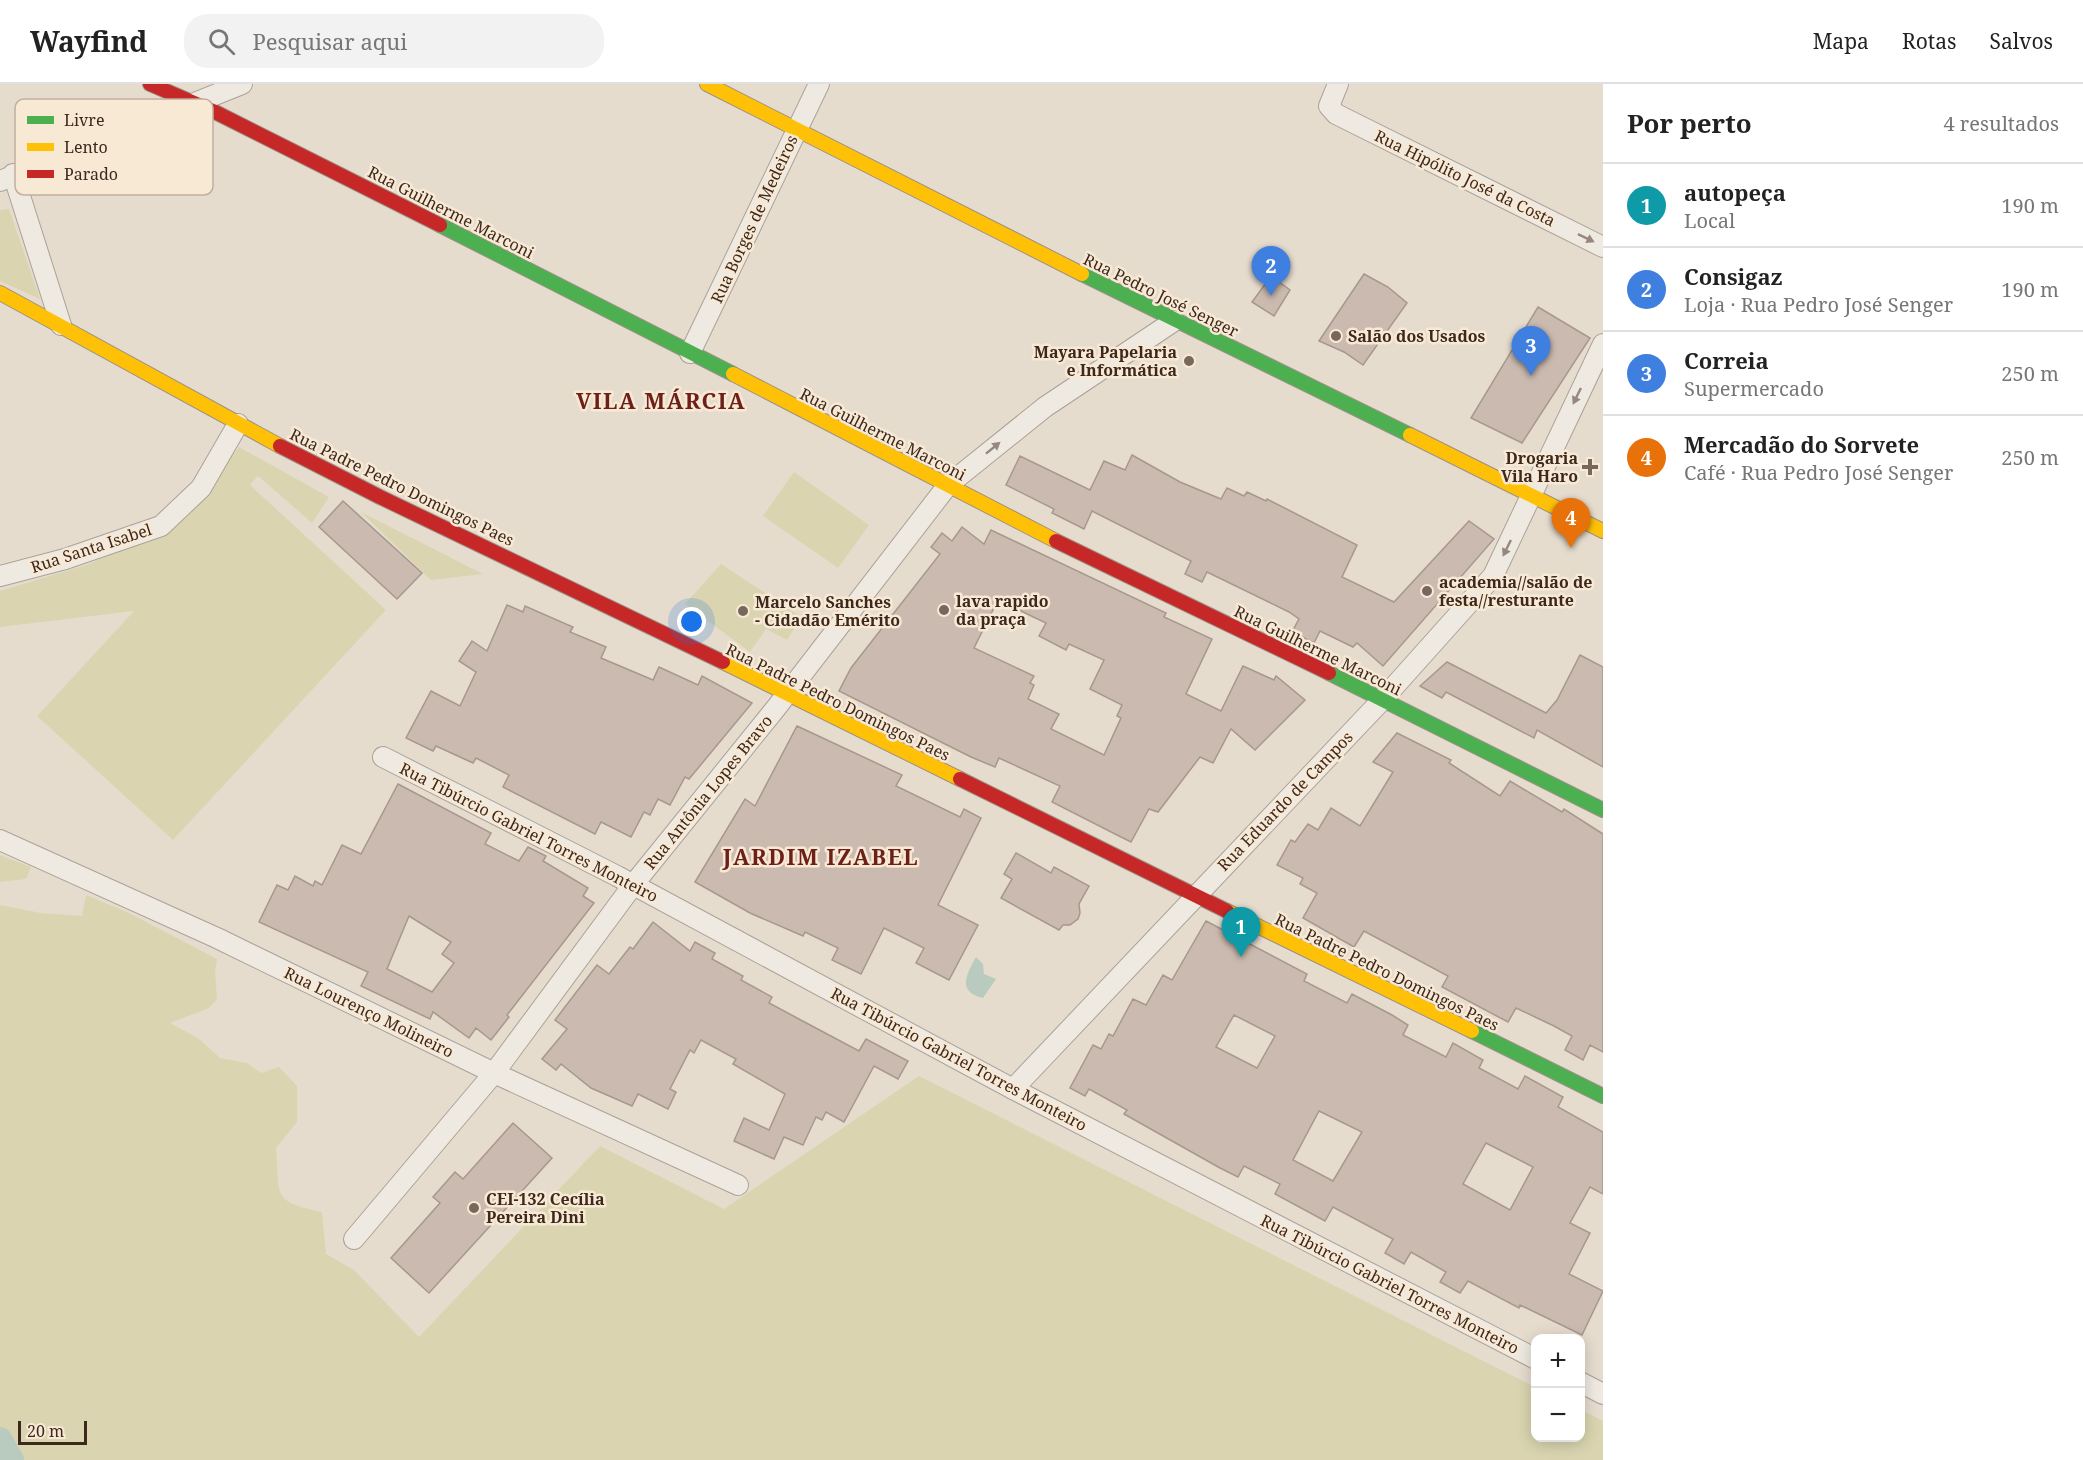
<!DOCTYPE html>
<html lang="pt">
<meta charset="utf-8">
<style>
:root{--surface:#fff;--page:#f2f2f2;--text:#222;--muted:#767676;--line:#e0e0e0;--accent:#78675c}
body{margin:0;font-family:"Noto Serif",serif;background:var(--page);color:var(--text)}
.controls{position:absolute;right:18px;bottom:18px;display:grid;overflow:hidden;border-radius:12px;box-shadow:0 3px 15px #0003}
.controls button{width:54px;height:54px;display:grid;place-items:center;padding:0;border:0;border-bottom:2px solid var(--line);background:var(--surface);color:var(--text);font:30px sans-serif}
.scale{position:absolute;left:18px;bottom:15px;width:69px;box-sizing:border-box;padding-left:6px;border:3px solid #3d281e;border-top:0;font-size:16px;line-height:21px;white-space:nowrap;color:#3d281e;-webkit-text-stroke:4px #f8e9d5;paint-order:stroke}
.you{position:absolute;left:692px;top:538px;width:21px;height:21px;margin:-15px;border:4px solid #fff;border-radius:50%;background:#1a73e8;box-shadow:0 0 0 9px #1a73e833}
.badge{display:grid;place-items:center;width:39px;height:39px;border-radius:50%;background:var(--accent);color:#fff;font-size:20px;font-weight:700}
.pin{position:absolute;translate:-50% -50px;filter:drop-shadow(0 2px 3px #0008)}
.pin::after{content:'';position:absolute;top:32px;width:21px;height:18px;background:inherit;clip-path:polygon(0 0,100% 0,50% 100%)}
.list{margin:0;padding:0;list-style:none}
h2{display:flex;justify-content:space-between;align-items:center;height:78px;margin:0;padding:0 24px;font-size:26px}
h2 small{font-size:20px;font-weight:400;color:var(--muted)}
.list li{display:grid;grid-template-columns:39px 1fr auto;gap:18px;align-items:center;box-sizing:border-box;height:84px;padding:0 24px;border-top:2px solid var(--line)}
.list b{display:block;font-size:22px;white-space:nowrap}
.list p{margin:0;font-size:20px;white-space:nowrap;color:var(--muted)}
.list em{font-size:20px;font-style:normal;color:var(--muted)}
.icon{flex:none;width:33px;height:33px;fill:none;stroke:currentColor;stroke-width:2;stroke-linecap:round;stroke-linejoin:round}
.map{position:relative;flex:none;width:1603px;height:1376px;overflow:hidden}
header{display:flex;align-items:center;gap:36px;box-sizing:border-box;height:84px;padding:0 30px;background:var(--surface);border-bottom:2px solid var(--line)}
header strong{font-size:28px}
nav{display:flex;gap:33px;margin-inline-start:auto;font-size:21px}
.search{width:420px;height:54px;background:var(--page);display:flex;align-items:center;gap:15px;box-sizing:border-box;padding:0 21px;border-radius:24px;color:var(--muted);font-size:22px}
main{display:flex}
aside{flex:1;background:var(--surface)}
.map>svg:first-child{display:block}
</style>
<header>
<strong>Wayfind</strong>
<div class="search"><svg class="icon" aria-label="search" viewBox="0 0 24 24"><circle cx="10" cy="10" r="6"/><path d="M15 15l6 6"/></svg>Pesquisar aqui</div>
<nav><a>Mapa</a><a>Rotas</a><a>Salvos</a></nav>
</header>
<main>
<div class="map">
<svg width="1603" height="1376" viewBox="0 0 1603 1376">
<rect width="100%" height="100%" fill="#e6dcce"/>
<g fill="#dad5b0">
<path d="M 9,125 L 40,215 L 0,197 L 0,126 Z"/>
<path d="M 239,363 L 329,413 L 312,439 L 258,392 L 250,401 L 386,526 L 173,756 L 37,632 L 134,527 L 0,543 L 0,507 L 89,480 L 167,444 L 206,405 Z"/>
<path d="M 794,388 L 869,441 L 838,484 L 763,432 Z"/>
<path d="M 361,428 L 483,490 L 431,496 Z"/>
<path d="M 721,480 L 802,533 L 787,556 L 766,545 L 750,568 L 685,520 Z"/>
<path d="M 0,771 L 31,783 L 26,795 L 0,798 Z"/>
<path d="M 86,811 L 129,829 L 217,875 L 215,888 L 217,915 L 209,924 L 170,939 L 198,954 L 220,974 L 247,979 L 261,989 L 279,983 L 297,1002 L 297,1038 L 276,1064 C 280,1113 271,1117 322,1128 L 326,1170 L 354,1186 L 419,1253 L 600,1062 L 724,1125 L 919,992 L 1535,1303 L 1536,1354 L 1580,1354 L 1581,1326 L 1603,1337 L 1603,1376 L 12,1376 L 0,1354 L 0,821 L 41,829 L 82,832 Z"/>
</g>
<path fill="#b9cbbe" d="M 976,873 L 983,880 L 984,890 L 996,895 L 983,914 C 957,908 966,891 976,873 Z"/>
<g fill="none" stroke-linecap="round" stroke-linejoin="round">
<path stroke="#b9cbbe" stroke-width="24" d="M 0,1355 L 12,1376"/>
</g>
<g fill="#cbbaaf" stroke="#a7978d" stroke-width="1.5" fill-rule="evenodd">
<path d="M 1364,190 L 1388,203 L 1407,219 L 1363,281 L 1344,268 L 1319,257 Z"/>
<path d="M 1271,192 L 1290,206 L 1274,232 L 1252,218 Z"/>
<path d="M 1538,223 L 1590,254 L 1522,359 L 1471,334 Z"/>
<path d="M 1132,371 L 1180,398 L 1221,415 L 1227,404 L 1244,412 L 1247,408 L 1266,417 L 1267,415 L 1357,461 L 1342,493 L 1394,518 L 1469,437 L 1494,455 L 1383,582 L 1357,559 L 1353,563 L 1320,547 L 1314,559 L 1292,548 L 1299,535 L 1289,528 L 1207,488 L 1202,498 L 1185,490 L 1191,477 L 1092,427 L 1084,445 L 1052,429 L 1054,425 L 1006,401 L 1020,372 L 1090,406 L 1104,377 L 1125,386 Z"/>
<path d="M 343,417 L 422,489 L 397,515 L 319,443 Z"/>
<path d="M 962,443 L 984,460 L 991,446 L 1166,529 L 1164,533 L 1212,555 L 1186,610 L 1221,627 L 1243,582 L 1274,596 L 1276,592 L 1305,616 L 1255,666 L 1231,645 L 1213,679 L 1200,673 L 1158,728 L 1149,725 L 1131,758 L 1119,752 L 1052,718 L 1060,702 L 999,674 L 995,683 L 971,673 L 839,607 L 851,584 L 940,470 L 931,463 L 942,449 L 952,457 ZM 998,516 L 1046,539 L 1039,552 L 1066,566 L 1069,560 L 1104,576 L 1090,605 L 1122,621 L 1117,632 L 1121,634 L 1104,671 L 1051,645 L 1059,630 L 1028,615 L 1034,601 L 1030,599 L 1034,592 L 974,564 Z"/>
<path d="M 507,521 L 523,528 L 525,522 L 573,543 L 570,548 L 606,563 L 601,574 L 653,596 L 659,583 L 698,601 L 702,592 L 752,619 L 689,695 L 685,693 L 670,721 L 658,715 L 650,731 L 644,728 L 631,753 L 601,738 L 595,750 L 503,703 L 509,691 L 476,674 L 473,679 L 436,662 L 433,667 L 406,654 L 431,607 L 460,622 L 476,588 L 459,577 L 472,557 L 487,567 Z"/>
<path d="M 1580,571 L 1603,583 L 1603,683 L 1537,646 L 1534,654 L 1446,608 L 1442,614 L 1420,602 L 1447,578 L 1546,629 L 1557,616 Z"/>
<path d="M 797,642 L 902,691 L 896,702 L 960,733 L 964,725 L 981,734 L 938,821 L 978,841 L 949,896 L 916,879 L 924,864 L 884,844 L 861,890 L 832,876 L 838,864 L 805,848 L 803,852 L 750,829 L 695,798 L 745,715 L 755,722 Z"/>
<path d="M 1397,649 L 1451,676 L 1449,679 L 1500,712 L 1510,697 L 1562,728 L 1564,725 L 1603,750 L 1603,968 L 1590,961 L 1583,976 L 1565,966 L 1572,952 L 1554,942 L 1516,924 L 1508,938 L 1442,903 L 1448,892 L 1364,847 L 1354,863 L 1303,834 L 1317,809 L 1300,800 L 1303,794 L 1277,781 L 1291,756 L 1295,758 L 1308,740 L 1318,746 L 1331,724 L 1360,742 L 1393,688 L 1373,678 Z"/>
<path d="M 398,700 L 491,749 L 485,760 L 519,777 L 528,763 L 546,772 L 543,777 L 588,804 L 583,812 L 594,819 L 507,931 L 509,933 L 491,956 L 476,944 L 469,954 L 433,928 L 430,935 L 361,902 L 368,888 L 259,838 L 277,801 L 288,806 L 295,792 L 313,802 L 315,797 L 322,801 L 342,761 L 361,770 ZM 409,832 L 451,858 L 442,870 L 454,879 L 432,908 L 387,885 Z"/>
<path d="M 1016,769 L 1051,789 L 1054,783 L 1089,802 L 1079,820 L 1080,829 L 1078,835 L 1070,841 L 1063,841 L 1059,846 L 1001,814 L 1012,795 L 1004,790 Z"/>
<path d="M 1206,837 L 1307,890 L 1304,897 L 1347,919 L 1352,910 L 1392,931 L 1408,941 L 1403,951 L 1446,973 L 1453,959 L 1483,976 L 1479,984 L 1518,1005 L 1525,992 L 1563,1013 L 1558,1023 L 1603,1048 L 1603,1110 L 1590,1103 L 1570,1139 L 1590,1149 L 1569,1190 L 1603,1207 L 1582,1251 L 1520,1221 L 1519,1224 L 1468,1197 L 1460,1209 L 1440,1198 L 1446,1188 L 1411,1168 L 1404,1180 L 1385,1169 L 1393,1155 L 1333,1123 L 1325,1137 L 1275,1110 L 1280,1100 L 1244,1082 L 1238,1093 L 1220,1084 L 1124,1030 L 1127,1026 L 1089,1005 L 1085,1012 L 1070,1004 L 1093,961 L 1101,965 L 1109,950 L 1113,952 L 1133,915 L 1146,921 L 1163,891 L 1172,896 ZM 1234,931 L 1275,952 L 1257,984 L 1216,963 ZM 1319,1027 L 1362,1048 L 1333,1097 L 1293,1076 ZM 1486,1059 L 1533,1083 L 1510,1126 L 1463,1100 Z"/>
<path d="M 653,838 L 690,867 L 695,858 L 715,869 L 712,875 L 743,892 L 741,896 L 772,913 L 769,919 L 797,934 L 859,967 L 866,955 L 908,977 L 898,995 L 874,982 L 844,1038 L 826,1028 L 822,1036 L 816,1033 L 803,1061 L 784,1053 L 774,1075 L 734,1057 L 744,1034 L 769,1046 L 785,1010 L 733,980 L 736,975 L 701,956 L 694,969 L 690,966 L 670,1005 L 676,1008 L 668,1025 L 638,1010 L 632,1022 L 591,1004 L 561,980 L 556,986 L 542,975 L 567,945 L 555,936 L 597,881 L 609,890 L 630,863 L 633,865 Z"/>
<path d="M 513,1039 L 552,1074 L 429,1209 L 391,1174 L 440,1119 L 433,1113 L 455,1088 L 463,1095 Z"/>
</g>
<g fill="none" stroke-linecap="round" stroke-linejoin="round">
<defs>
<g id="street">
<path d="M 1338,0 L 1329,22 L 1336,30 L 1603,163"/>
<path d="M 13,90 L 61,241"/>
<path d="M 0,97 L 242,0"/>
<path d="M 690,269 L 819,0"/>
<path d="M 0,492 L 65,475 L 161,442 L 201,404 L 238,340"/>
<path d="M 383,673 L 617,792 L 1013,1005 L 1536,1275"/>
<path d="M 0,756 L 217,854 L 494,989 L 738,1101"/>
<path d="M 1013,1005 L 1383,615 L 1493,492 L 1603,260"/>
<path d="M 354,1155 L 494,989 L 633,801 L 776,624 L 948,401 L 1045,323 L 1174,237"/>
<path d="M 1580,1298 L 1603,1310"/>
</g>
<g id="fast">
<path d="M 440,141 L 733,290"/>
<path d="M 1082,190 L 1410,351"/>
<path d="M 1329,589 L 1603,726"/>
<path d="M 1472,947 L 1603,1012"/>
</g>
<g id="slow">
<path d="M 707,0 L 1082,190"/>
<path d="M 0,209 L 280,362"/>
<path d="M 733,290 L 1056,457"/>
<path d="M 1410,351 L 1603,447"/>
<path d="M 723,578 L 960,695"/>
<path d="M 1227,827 L 1472,947"/>
</g>
<g id="jam">
<path d="M 150,0 L 215,28 L 440,141"/>
<path d="M 280,362 L 380,413 L 723,578"/>
<path d="M 1056,457 L 1329,589"/>
<path d="M 960,695 L 1227,827"/>
</g>
</defs>
<use href="#street" stroke="#aca197" stroke-width="22"/>
<use href="#fast" stroke="#9c9187" stroke-width="16"/>
<use href="#slow" stroke="#9c9187" stroke-width="16"/>
<use href="#jam" stroke="#9c9187" stroke-width="16"/>
<use href="#street" stroke="#eee9e1" stroke-width="20"/>
<use href="#fast" stroke="#4caf50" stroke-width="14"/>
<use href="#slow" stroke="#ffc107" stroke-width="14"/>
<use href="#jam" stroke="#c62828" stroke-width="14"/>
</g>
<defs><path id="oneway-solid" d="M-6-.8H1V-3.2L6.5 0L1 3.2V.8H-6Z" transform="scale(1.5)"/></defs>
<g fill="#968880">
<use href="#oneway-solid" transform="translate(1586 154) rotate(26)"/>
<use href="#oneway-solid" transform="translate(1577 312) rotate(116)"/>
<use href="#oneway-solid" transform="translate(993 364) rotate(-39)"/>
<use href="#oneway-solid" transform="translate(1507 464) rotate(116)"/>
</g>
<g fill="#78675c" stroke="#f8e9d5" stroke-width="2">
<circle cx="1336" cy="252" r="6"/>
<circle cx="1189" cy="277" r="6"/>
<path d="M1587 374h6v6h6v6h-6v6h-6v-6h-6v-6h6z"/>
<circle cx="1427" cy="507" r="6"/>
<circle cx="944" cy="526" r="6"/>
<circle cx="743" cy="527" r="6"/>
<circle cx="474" cy="1124" r="6"/>
</g>
<g text-anchor="middle" dominant-baseline="central" stroke-width="5" stroke-linejoin="round" paint-order="stroke">
<g font-size="16" fill="#3d281e" stroke="#f8e9d5">
<text transform="translate(1465 94) rotate(26)">Rua Hipólito José da Costa</text>
<text transform="translate(451 128) rotate(27)">Rua Guilherme Marconi</text>
<text transform="translate(754 135) rotate(-65)">Rua Borges de Medeiros</text>
<text transform="translate(1161 211) rotate(26)">Rua Pedro José Senger</text>
<text transform="translate(883 350) rotate(27)">Rua Guilherme Marconi</text>
<text transform="translate(402 403) rotate(26)">Rua Padre Pedro Domingos Paes</text>
<text transform="translate(91 464) rotate(-18)">Rua Santa Isabel</text>
<text transform="translate(1318 566) rotate(26)">Rua Guilherme Marconi</text>
<text transform="translate(838 618) rotate(26)">Rua Padre Pedro Domingos Paes</text>
<text transform="translate(708 708) rotate(-51)">Rua Antônia Lopes Bravo</text>
<text transform="translate(1285 717) rotate(-46)">Rua Eduardo de Campos</text>
<text transform="translate(529 748) rotate(27)">Rua Tibúrcio Gabriel Torres Monteiro</text>
<text transform="translate(1387 888) rotate(26)">Rua Padre Pedro Domingos Paes</text>
<text transform="translate(369 928) rotate(26)">Rua Lourenço Molineiro</text>
<text transform="translate(959 975) rotate(28)">Rua Tibúrcio Gabriel Torres Monteiro</text>
<text transform="translate(1390 1200) rotate(27)">Rua Tibúrcio Gabriel Torres Monteiro</text>
</g>
<g font-size="16" font-weight="bold" fill="#3d281e" stroke="#f8e9d5" text-anchor="start">
<text x="1348" y="252">Salão dos Usados</text>
<text x="1177" y="268" text-anchor="end">Mayara Papelaria<tspan x="1177" dy="18">e Informática</tspan></text>
<text x="1578" y="374" text-anchor="end">Drogaria<tspan x="1578" dy="18">Vila Haro</tspan></text>
<text x="1439" y="498">academia//salão de<tspan x="1439" dy="18">festa//resturante</tspan></text>
<text x="956" y="517">lava rapido<tspan x="956" dy="18">da praça</tspan></text>
<text x="755" y="518">Marcelo Sanches<tspan x="755" dy="18">- Cidadão Emérito</tspan></text>
<text x="486" y="1115">CEI-132 Cecília<tspan x="486" dy="18">Pereira Dini</tspan></text>
</g>
<g font-size="22" font-weight="bold" letter-spacing="1.5" fill="#6d1f1a" stroke="#f8e9d5">
<text x="661" y="316">VILA MÁRCIA</text>
<text x="821" y="772">JARDIM IZABEL</text>
</g>
</g>
<rect x="15" y="15" width="198" height="96" rx="9" fill="#f8e9d5" stroke="#c0af9e" stroke-width="1.5"/>
<rect x="27" y="32" width="27" height="8" fill="#4caf50"/>
<rect x="27" y="59" width="27" height="8" fill="#ffc107"/>
<rect x="27" y="86" width="27" height="8" fill="#c62828"/>
<g font-size="16" fill="#3d281e">
<text x="64" y="42">Livre</text>
<text x="64" y="69">Lento</text>
<text x="64" y="96">Parado</text>
</g>
</svg>
<div class="controls">
<button>+</button>
<button>−</button>
</div>
<div class="scale">20 m</div>
<div class="you"></div>
<div class="pin badge" style="left:1241px;top:873px;background:#0f9aa8">1</div>
<div class="pin badge" style="left:1271px;top:212px;background:#3f7fe0">2</div>
<div class="pin badge" style="left:1531px;top:292px;background:#3f7fe0">3</div>
<div class="pin badge" style="left:1571px;top:464px;background:#e8710a">4</div>
</div>
<aside>
<h2>Por perto<small>4 resultados</small></h2>
<ul class="list">
<li><span class="badge" style="background:#0f9aa8">1</span><div><b>autopeça</b><p>Local</p></div><em>190 m</em></li>
<li><span class="badge" style="background:#3f7fe0">2</span><div><b>Consigaz</b><p>Loja · Rua Pedro José Senger</p></div><em>190 m</em></li>
<li><span class="badge" style="background:#3f7fe0">3</span><div><b>Correia</b><p>Supermercado</p></div><em>250 m</em></li>
<li><span class="badge" style="background:#e8710a">4</span><div><b>Mercadão do Sorvete</b><p>Café · Rua Pedro José Senger</p></div><em>250 m</em></li>
</ul>
</aside>
</main>
